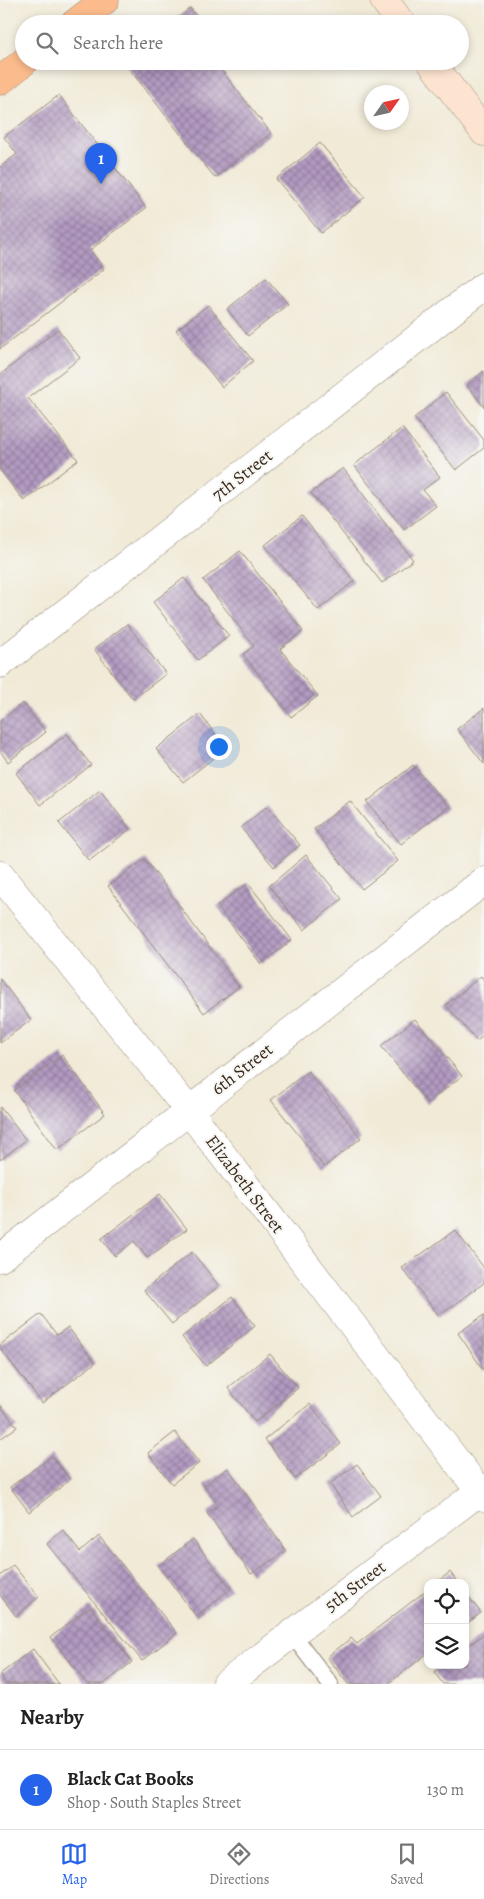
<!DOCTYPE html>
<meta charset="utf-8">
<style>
:root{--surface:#fff;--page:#f6f6f6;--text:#222;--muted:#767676;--line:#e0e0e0;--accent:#2563eb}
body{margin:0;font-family:Alegreya,serif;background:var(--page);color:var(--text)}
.controls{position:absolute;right:15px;bottom:15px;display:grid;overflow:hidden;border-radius:10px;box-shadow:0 2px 8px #0003}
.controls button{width:45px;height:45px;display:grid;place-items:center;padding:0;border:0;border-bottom:1px solid var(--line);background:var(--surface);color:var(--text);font:25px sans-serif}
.compass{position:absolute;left:364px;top:85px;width:45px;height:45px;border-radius:50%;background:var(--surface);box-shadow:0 2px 8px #0003;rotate:56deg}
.you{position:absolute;left:218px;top:746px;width:18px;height:18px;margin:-12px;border:4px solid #fff;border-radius:50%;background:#1a73e8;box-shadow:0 0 0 8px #1a73e833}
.badge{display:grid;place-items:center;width:32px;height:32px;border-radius:50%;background:var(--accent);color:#fff;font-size:16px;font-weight:700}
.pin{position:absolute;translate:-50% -41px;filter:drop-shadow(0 1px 2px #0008)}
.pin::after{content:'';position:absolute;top:26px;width:18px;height:15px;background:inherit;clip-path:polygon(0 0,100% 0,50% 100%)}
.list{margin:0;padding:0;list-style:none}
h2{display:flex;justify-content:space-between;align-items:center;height:65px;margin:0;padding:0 20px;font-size:21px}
h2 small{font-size:16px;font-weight:400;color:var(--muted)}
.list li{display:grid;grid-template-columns:32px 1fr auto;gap:15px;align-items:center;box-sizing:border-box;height:80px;padding:0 20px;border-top:1px solid var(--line)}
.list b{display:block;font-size:19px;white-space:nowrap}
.list p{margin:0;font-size:16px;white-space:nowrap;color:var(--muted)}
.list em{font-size:16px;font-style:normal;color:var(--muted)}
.icon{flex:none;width:28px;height:28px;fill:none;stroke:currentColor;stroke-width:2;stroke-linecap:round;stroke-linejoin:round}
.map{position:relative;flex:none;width:484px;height:1684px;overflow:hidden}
.search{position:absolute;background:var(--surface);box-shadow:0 2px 8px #0003;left:15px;right:15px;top:15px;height:55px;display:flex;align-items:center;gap:12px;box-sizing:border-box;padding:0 18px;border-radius:28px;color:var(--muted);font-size:19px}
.sheet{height:145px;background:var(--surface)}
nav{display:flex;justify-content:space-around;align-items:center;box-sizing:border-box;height:70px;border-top:1px solid var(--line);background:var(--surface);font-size:14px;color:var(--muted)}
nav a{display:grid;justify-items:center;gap:2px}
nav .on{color:var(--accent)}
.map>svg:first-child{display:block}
</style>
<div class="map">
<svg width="484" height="1684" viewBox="0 0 484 1684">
<defs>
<pattern id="building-cross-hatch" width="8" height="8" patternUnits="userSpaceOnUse" patternTransform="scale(1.25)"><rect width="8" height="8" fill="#b29ac1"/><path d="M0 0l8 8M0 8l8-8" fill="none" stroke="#927e9c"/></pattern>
</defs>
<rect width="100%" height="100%" fill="#f6f6f2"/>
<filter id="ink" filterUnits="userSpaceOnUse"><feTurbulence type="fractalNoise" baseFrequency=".02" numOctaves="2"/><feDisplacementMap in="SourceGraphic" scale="10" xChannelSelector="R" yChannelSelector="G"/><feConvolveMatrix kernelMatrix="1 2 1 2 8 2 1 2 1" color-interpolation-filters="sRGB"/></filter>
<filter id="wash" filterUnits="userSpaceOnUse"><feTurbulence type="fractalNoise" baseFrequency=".0096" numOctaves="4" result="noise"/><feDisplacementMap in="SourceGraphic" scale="20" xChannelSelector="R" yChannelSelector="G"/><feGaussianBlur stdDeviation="1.12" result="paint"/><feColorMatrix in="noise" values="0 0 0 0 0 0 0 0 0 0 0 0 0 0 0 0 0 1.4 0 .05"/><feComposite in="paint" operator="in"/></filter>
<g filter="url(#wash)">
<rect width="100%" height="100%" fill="#f1ead7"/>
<g id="blocks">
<g fill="url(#building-cross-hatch)">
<path d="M 190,8 L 203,24 L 170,24 Z"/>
<path d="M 123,61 L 214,61 L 271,133 L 215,178 Z"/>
<path d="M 59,95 L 146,208 L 90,250 L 104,269 L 0,349 L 0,167 L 17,154 L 4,137 Z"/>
<path d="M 320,143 L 365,197 L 321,233 L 276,179 Z"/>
<path d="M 266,278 L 288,304 L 248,336 L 227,309 Z"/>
<path d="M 208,305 L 253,361 L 222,387 L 176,330 Z"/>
<path d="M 58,329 L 80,358 L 28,398 L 78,460 L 24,501 L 0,470 L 0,375 Z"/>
<path d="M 484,371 L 484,407 L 467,385 Z"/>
<path d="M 446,392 L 484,440 L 484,448 L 456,470 L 414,418 Z"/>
<path d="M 402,428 L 440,477 L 423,490 L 436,506 L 404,530 L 354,465 Z"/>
<path d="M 343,468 L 413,560 L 382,583 L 311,493 Z"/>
<path d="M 302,516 L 354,581 L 318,610 L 265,545 Z"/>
<path d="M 240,551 L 303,631 L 280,649 L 318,696 L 291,717 L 243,654 L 254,646 L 203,580 Z"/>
<path d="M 184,578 L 229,636 L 198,660 L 153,602 Z"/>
<path d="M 127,624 L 166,674 L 133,699 L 94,649 Z"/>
<path d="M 23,703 L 46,732 L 8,762 L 0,751 L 0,721 Z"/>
<path d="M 484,708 L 484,764 L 457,729 Z"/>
<path d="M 200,714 L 226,748 L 183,782 L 156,749 Z"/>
<path d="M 67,734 L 91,765 L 40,805 L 16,773 Z"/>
<path d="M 413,765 L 448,807 L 401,844 L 367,802 Z"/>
<path d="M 100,790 L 130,829 L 89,861 L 59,823 Z"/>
<path d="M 350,801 L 398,861 L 362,889 L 314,829 Z"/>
<path d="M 267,806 L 300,845 L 274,867 L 241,828 Z"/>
<path d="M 306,855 L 342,899 L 304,930 L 269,886 Z"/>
<path d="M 145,859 L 239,987 L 204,1013 L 108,886 Z"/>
<path d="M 248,883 L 292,940 L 261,964 L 217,906 Z"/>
<path d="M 481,976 L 484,980 L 484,1035 L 477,1041 L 446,1005 Z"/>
<path d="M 0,979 L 31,1020 L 0,1043 Z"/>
<path d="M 415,1019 L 462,1076 L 427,1103 L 381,1046 Z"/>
<path d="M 62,1055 L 105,1114 L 57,1150 L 14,1090 Z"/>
<path d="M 308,1071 L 361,1138 L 324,1167 L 271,1100 Z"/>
<path d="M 0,1107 L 26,1140 L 0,1160 Z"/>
<path d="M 160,1194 L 187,1229 L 147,1258 L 134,1241 L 115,1256 L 101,1239 Z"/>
<path d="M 455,1230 L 484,1268 L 484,1283 L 439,1316 L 402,1268 Z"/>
<path d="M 192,1252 L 219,1286 L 172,1324 L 144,1290 Z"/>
<path d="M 232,1297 L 255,1326 L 206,1366 L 182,1337 Z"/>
<path d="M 41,1314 L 57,1335 L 68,1327 L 95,1363 L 42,1403 L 0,1348 L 0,1345 Z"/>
<path d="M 484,1315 L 484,1371 L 458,1333 Z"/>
<path d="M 270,1354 L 298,1388 L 255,1422 L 228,1388 Z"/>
<path d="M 310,1404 L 341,1444 L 295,1479 L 265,1439 Z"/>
<path d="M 0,1405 L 17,1427 L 0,1439 Z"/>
<path d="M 175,1432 L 199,1463 L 172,1484 L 148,1453 Z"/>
<path d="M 52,1456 L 70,1480 L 29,1512 L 10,1487 Z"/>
<path d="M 357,1464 L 381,1496 L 353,1517 L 330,1484 Z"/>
<path d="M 228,1468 L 286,1551 L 251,1574 L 207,1513 L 218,1505 L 204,1485 Z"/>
<path d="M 63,1530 L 80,1552 L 99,1536 L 177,1633 L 142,1661 L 47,1544 Z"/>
<path d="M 193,1539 L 231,1589 L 196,1616 L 158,1566 Z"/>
<path d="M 13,1565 L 39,1597 L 16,1616 L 0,1595 L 0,1576 Z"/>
<path d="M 450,1572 L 458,1583 L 436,1583 Z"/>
<path d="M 428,1589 L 428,1653 L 388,1684 L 348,1684 L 327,1657 L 351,1638 L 357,1644 Z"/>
<path d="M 465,1592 L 481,1613 L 465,1625 Z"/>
<path d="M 90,1607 L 132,1662 L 104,1684 L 87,1684 L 51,1637 Z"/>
<path d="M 484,1634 L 484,1684 L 443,1684 L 434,1672 L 443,1665 L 465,1665 L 465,1648 Z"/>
<path d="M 33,1649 L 59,1684 L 5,1684 L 0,1674 Z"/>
</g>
</g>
</g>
<g filter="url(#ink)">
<use href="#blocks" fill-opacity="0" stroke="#968a7a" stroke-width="1"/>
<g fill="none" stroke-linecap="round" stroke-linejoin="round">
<defs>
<path id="service" d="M 292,1634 L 330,1684"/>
<g id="minor">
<path d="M 0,664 L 484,286"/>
<path d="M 0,875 L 189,1111 L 484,1497"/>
<path d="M 0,1258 L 484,881"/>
<path d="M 226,1684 L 484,1488"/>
</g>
<g id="secondary">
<path d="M 384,0 L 402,24"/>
<path d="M 430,61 L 484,132"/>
</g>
<g id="primary">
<path d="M 74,24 L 105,0"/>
<path d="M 0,81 L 25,61"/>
</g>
</defs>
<use href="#service" stroke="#968a7a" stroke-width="18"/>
<use href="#minor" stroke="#968a7a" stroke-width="29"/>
<use href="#secondary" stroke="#968a7a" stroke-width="29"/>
<use href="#primary" stroke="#968a7a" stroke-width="29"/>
<use href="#service" stroke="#fff" stroke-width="16"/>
<use href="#minor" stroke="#fff" stroke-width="28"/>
<use href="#secondary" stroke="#fde4d1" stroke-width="28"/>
<use href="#primary" stroke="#fbbb8c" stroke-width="28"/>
</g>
</g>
<g text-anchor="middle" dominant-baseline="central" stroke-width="4" stroke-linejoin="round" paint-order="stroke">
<g font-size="18" fill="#3b2a1e" stroke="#f6f6f2">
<text transform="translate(242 475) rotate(-38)">7th Street</text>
<text transform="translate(242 1069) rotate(-38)">6th Street</text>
<text transform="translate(245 1184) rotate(53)">Elizabeth Street</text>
<text transform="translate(355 1586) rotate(-37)">5th Street</text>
</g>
</g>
</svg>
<div class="controls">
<button><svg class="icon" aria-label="locate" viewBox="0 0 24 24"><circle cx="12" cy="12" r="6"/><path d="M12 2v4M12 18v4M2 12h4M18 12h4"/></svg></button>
<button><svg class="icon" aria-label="layers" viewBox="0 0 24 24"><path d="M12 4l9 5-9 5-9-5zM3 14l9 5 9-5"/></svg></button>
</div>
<svg class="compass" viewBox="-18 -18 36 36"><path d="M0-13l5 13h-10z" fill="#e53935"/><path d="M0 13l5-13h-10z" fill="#767676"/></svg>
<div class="you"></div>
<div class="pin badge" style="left:101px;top:184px">1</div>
<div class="search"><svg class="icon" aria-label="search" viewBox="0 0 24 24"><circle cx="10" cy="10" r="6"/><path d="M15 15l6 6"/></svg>Search here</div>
</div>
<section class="sheet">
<h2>Nearby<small></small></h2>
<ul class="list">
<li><span class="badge">1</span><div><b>Black Cat Books</b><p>Shop · South Staples Street</p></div><em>130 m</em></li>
</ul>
</section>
<nav>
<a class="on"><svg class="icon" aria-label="map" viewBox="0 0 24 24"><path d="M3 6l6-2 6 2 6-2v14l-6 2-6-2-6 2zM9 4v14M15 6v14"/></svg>Map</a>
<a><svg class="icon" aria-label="directions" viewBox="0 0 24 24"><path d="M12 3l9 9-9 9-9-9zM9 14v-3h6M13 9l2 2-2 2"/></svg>Directions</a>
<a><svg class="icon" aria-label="saved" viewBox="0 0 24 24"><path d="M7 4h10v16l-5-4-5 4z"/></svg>Saved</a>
</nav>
